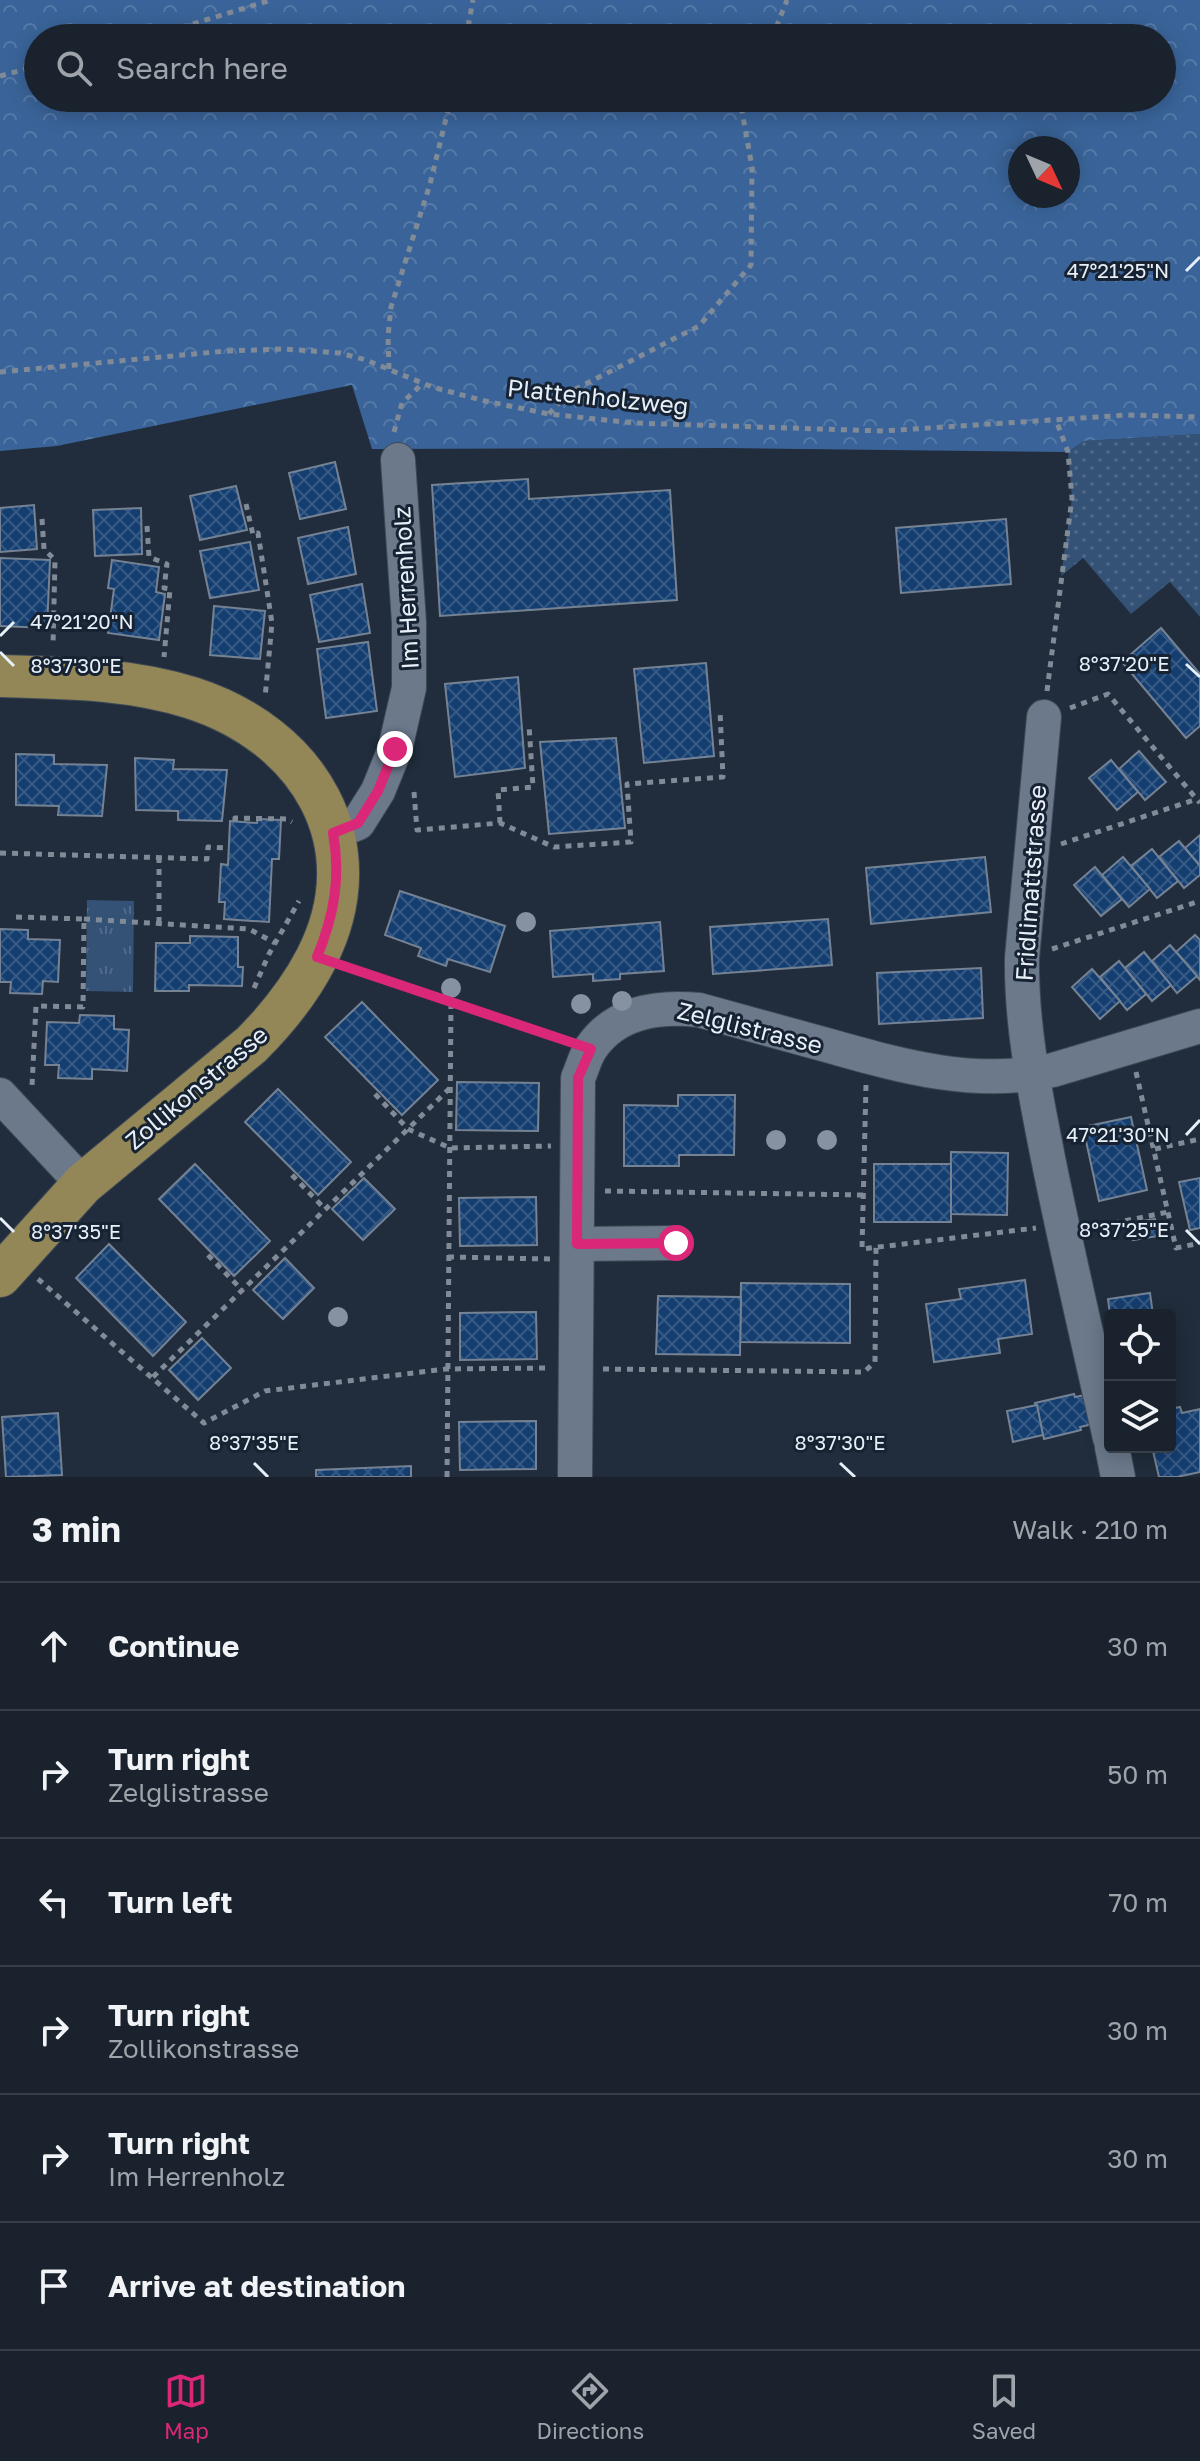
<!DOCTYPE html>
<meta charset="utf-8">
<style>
:root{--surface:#19222d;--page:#262f39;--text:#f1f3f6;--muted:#9fa4aa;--line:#373f49;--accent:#db2777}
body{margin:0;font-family:"Golos Text",sans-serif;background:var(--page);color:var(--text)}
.controls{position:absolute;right:24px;bottom:24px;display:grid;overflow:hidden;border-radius:8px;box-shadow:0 4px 20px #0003}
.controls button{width:72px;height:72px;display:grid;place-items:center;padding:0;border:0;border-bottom:2px solid var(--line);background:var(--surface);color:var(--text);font:40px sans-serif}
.compass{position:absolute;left:1008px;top:136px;width:72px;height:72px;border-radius:50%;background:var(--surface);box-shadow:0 4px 20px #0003;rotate:134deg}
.stop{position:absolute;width:24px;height:24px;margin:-18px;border:6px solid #db2777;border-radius:50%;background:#fff}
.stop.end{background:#db2777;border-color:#fff;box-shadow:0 2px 8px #0008}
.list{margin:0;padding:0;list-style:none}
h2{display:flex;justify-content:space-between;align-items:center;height:104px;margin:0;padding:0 32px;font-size:34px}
h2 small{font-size:26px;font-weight:400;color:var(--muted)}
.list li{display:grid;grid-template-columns:52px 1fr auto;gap:24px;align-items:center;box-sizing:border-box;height:128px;padding:0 32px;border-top:2px solid var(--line)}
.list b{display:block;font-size:30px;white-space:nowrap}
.list p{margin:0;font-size:26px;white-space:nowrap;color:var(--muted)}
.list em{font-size:26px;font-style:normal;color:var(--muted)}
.icon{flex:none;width:44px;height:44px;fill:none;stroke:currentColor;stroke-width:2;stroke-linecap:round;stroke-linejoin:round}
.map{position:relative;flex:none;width:1200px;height:1477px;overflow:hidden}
.search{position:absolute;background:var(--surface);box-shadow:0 4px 20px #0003;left:24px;right:24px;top:24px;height:88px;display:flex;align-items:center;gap:20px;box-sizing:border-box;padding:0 28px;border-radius:44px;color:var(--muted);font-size:30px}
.sheet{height:872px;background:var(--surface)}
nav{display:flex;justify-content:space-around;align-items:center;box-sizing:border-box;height:112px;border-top:2px solid var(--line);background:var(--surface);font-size:22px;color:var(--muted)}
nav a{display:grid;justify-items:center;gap:4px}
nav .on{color:var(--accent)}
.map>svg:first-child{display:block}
</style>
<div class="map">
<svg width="1200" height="1477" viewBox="0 0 1200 1477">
<defs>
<pattern id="grass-dots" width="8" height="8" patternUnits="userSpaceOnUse" patternTransform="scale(2)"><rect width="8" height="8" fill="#345176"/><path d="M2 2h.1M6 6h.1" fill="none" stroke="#516a8a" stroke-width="1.8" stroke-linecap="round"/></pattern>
<pattern id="forest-crowns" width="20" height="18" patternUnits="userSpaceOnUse" patternTransform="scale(2)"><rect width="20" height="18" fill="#3a6499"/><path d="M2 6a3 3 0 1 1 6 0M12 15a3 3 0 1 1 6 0" fill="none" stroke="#567aa8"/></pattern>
<pattern id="park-tufts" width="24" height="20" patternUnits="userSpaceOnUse" patternTransform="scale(2)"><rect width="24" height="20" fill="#345176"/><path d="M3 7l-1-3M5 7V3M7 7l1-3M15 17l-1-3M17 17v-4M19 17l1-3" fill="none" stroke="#516a8a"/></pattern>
<pattern id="building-cross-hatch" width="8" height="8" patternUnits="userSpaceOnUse" patternTransform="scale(2)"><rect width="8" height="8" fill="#143e70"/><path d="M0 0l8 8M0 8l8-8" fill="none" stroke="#365a85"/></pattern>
</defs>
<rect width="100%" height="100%" fill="#212d3c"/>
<path fill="url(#grass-dots)" d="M 1200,434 L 1200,617 L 1170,582 L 1131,614 L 1083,558 L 1061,576 L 1072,498 L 1068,452 L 1084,441 Z"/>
<path fill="url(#forest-crowns)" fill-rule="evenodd" d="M 0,0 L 1200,0 L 1200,434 L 1084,441 L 1068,452 L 728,448 L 372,449 L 352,385 L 57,446 L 0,451 ZM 38,38 L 1162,38 L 1162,98 L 38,98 ZM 1020,148 L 1068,148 L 1068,196 L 1020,196 Z"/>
<path fill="url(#park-tufts)" d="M 87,900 L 134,901 L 133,992 L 86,991 Z"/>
<g fill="url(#building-cross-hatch)" stroke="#748294" stroke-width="2">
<path d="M 335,462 L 346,509 L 300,519 L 289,473 Z"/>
<path d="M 528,479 L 529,499 L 670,490 L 677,600 L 440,616 L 432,485 Z"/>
<path d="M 236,486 L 247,530 L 200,540 L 190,496 Z"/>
<path d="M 34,505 L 37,549 L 0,552 L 0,508 Z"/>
<path d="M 141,508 L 142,554 L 95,556 L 93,510 Z"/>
<path d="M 1006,519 L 1011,584 L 901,593 L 896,528 Z"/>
<path d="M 348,527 L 356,574 L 308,584 L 298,538 Z"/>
<path d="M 250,542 L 259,590 L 210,598 L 200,551 Z"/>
<path d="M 0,558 L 50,560 L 47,628 L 0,626 Z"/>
<path d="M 112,560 L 159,567 L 156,592 L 165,594 L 159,640 L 108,633 L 114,589 L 108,588 Z"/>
<path d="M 362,584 L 370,633 L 319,642 L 310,595 Z"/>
<path d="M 214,606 L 265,611 L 260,659 L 210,655 Z"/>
<path d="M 1161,628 L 1200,674 L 1200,726 L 1186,738 L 1122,662 Z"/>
<path d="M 368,642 L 377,711 L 326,718 L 317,649 Z"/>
<path d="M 706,663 L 714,756 L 644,763 L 634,669 Z"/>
<path d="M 518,677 L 525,768 L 455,777 L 445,684 Z"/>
<path d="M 616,738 L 625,828 L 549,834 L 540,742 Z"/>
<path d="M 1139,751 L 1166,782 L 1145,800 L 1119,769 Z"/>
<path d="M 16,754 L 54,755 L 54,764 L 107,765 L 102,816 L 58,815 L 59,806 L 16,805 Z"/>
<path d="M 135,758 L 174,760 L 173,769 L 227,770 L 222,821 L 178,820 L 178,811 L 136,810 Z"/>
<path d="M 1111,760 L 1138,792 L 1117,810 L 1089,778 Z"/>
<path d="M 258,819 L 281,820 L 279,859 L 272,859 L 269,922 L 224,919 L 225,902 L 219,902 L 221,864 L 228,865 L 230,821 L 257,823 Z"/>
<path d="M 1200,835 L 1200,866 L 1185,848 Z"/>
<path d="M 1179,841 L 1200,866 L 1200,875 L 1184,888 L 1159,857 Z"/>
<path d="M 1152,849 L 1178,881 L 1157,898 L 1131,866 Z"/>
<path d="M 985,857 L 991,912 L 871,924 L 866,868 Z"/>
<path d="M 1123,857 L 1150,889 L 1129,907 L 1102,875 Z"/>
<path d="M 1095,867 L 1122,899 L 1101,916 L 1074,885 Z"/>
<path d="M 400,891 L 505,926 L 490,972 L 448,959 L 446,966 L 418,956 L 421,948 L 385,935 Z"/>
<path d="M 828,919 L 832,965 L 713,974 L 710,927 Z"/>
<path d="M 660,922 L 664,971 L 620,974 L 620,979 L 593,981 L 593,974 L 553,977 L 550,931 Z"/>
<path d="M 0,929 L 28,930 L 28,939 L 60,940 L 58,982 L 43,981 L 42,994 L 10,993 L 11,982 L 0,982 Z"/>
<path d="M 1195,935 L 1200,940 L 1200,980 L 1176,952 Z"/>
<path d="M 190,936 L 238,937 L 238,967 L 243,967 L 242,986 L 189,985 L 189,991 L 155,991 L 156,943 L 190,943 Z"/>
<path d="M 1170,945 L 1197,976 L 1177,993 L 1152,961 Z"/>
<path d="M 1144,952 L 1171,985 L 1152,1001 L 1125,968 Z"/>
<path d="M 1119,961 L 1146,994 L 1127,1010 L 1100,977 Z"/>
<path d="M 981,968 L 983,1018 L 879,1024 L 877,973 Z"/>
<path d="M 1092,969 L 1120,1001 L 1100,1019 L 1072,987 Z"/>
<path d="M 362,1002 L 438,1080 L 402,1115 L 325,1037 Z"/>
<path d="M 80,1015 L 114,1016 L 114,1029 L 129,1030 L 127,1071 L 92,1069 L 92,1079 L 58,1078 L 59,1065 L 45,1065 L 47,1022 L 79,1023 Z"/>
<path d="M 457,1082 L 539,1083 L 538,1131 L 456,1130 Z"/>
<path d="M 278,1089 L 351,1162 L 318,1195 L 245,1122 Z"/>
<path d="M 678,1095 L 735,1095 L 734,1155 L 679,1155 L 679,1166 L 624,1166 L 624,1105 L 678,1106 Z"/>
<path d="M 1131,1117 L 1147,1190 L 1099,1201 L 1083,1127 Z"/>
<path d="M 951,1152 L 1008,1153 L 1007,1215 L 950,1214 Z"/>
<path d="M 195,1164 L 270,1241 L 234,1276 L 159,1199 Z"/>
<rect x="874" y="1164" width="77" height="58"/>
<path d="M 364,1178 L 395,1209 L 363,1240 L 332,1209 Z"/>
<path d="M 1200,1178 L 1200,1228 L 1190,1230 L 1179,1182 Z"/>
<path d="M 536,1197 L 537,1245 L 460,1246 L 459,1198 Z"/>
<path d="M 1155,1219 L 1158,1236 L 1133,1240 L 1130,1223 Z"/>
<path d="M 109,1244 L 186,1322 L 153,1356 L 76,1278 Z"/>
<path d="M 285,1258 L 314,1288 L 283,1319 L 253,1290 Z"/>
<path d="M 1025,1280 L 1032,1334 L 998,1339 L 1000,1353 L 934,1362 L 926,1304 L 961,1299 L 959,1289 Z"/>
<path d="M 741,1283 L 850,1284 L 850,1343 L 740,1342 Z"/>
<path d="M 1150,1293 L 1153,1315 L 1110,1315 L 1108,1299 Z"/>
<path d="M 658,1296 L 741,1297 L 740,1355 L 656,1354 Z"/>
<path d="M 536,1312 L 537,1359 L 460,1360 L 460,1313 Z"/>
<path d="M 202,1338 L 231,1368 L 198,1400 L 169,1370 Z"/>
<path d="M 1074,1394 L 1075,1397 L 1090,1394 L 1097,1423 L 1080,1427 L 1081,1430 L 1044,1439 L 1035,1403 Z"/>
<path d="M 1037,1405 L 1043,1435 L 1013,1442 L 1007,1411 Z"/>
<path d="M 1180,1407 L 1182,1413 L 1200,1409 L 1200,1472 L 1177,1477 L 1159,1477 L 1152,1447 L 1170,1447 L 1170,1409 Z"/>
<path d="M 58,1413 L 62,1475 L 6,1477 L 2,1417 Z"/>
<path d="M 536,1421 L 536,1469 L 460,1470 L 459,1422 Z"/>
<path d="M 411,1466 L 411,1477 L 316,1477 L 316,1470 Z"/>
</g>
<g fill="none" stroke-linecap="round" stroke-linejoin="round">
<defs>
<g id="minor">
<path d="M 1044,717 L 1022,958 C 1021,1026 1035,1092 1048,1158 C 1067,1252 1089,1345 1110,1438"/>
<path d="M 333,833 L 358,823 L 378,791 L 395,749 L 409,688 L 409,622 L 398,460"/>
<path d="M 0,1095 L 83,1184"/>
<path d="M 577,1244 L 676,1243"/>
<path d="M 1112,1447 L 1118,1477"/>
<path d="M 575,1477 L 578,1078 C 582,1069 585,1057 591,1048 C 616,1011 658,1006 699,1010 C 743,1022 786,1034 830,1046 C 904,1067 976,1087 1053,1070 L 1200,1026"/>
</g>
<path id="major" d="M 0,676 C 64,678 130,678 192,698 C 307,735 376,843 316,959 C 299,992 277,1019 251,1045 L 83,1184 L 0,1276"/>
</defs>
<use href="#minor" stroke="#3f4956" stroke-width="36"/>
<use href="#major" stroke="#3f4956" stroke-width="44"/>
<g stroke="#818b98" stroke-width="5" stroke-dasharray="6 6" stroke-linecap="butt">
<path d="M 147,38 L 271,0"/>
<path d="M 466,38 L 473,0"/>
<path d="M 772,38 L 787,0"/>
<path d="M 0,76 L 38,66"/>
<path d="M 389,369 L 388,337 L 391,307 L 430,184 L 451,98"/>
<path d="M 0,372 L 226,351 L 284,349 L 340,353 L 366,360 L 432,387 L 485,401 L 549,414 L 634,423 L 883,431 L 1128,415 L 1200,417"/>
<path d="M 549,414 L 568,393 L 699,326 L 751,265 L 752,167 L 742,111 L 747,98"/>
<path d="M 394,432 L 402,403 L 423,383"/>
<path d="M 246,504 L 253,535 L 258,533 L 272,623 L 265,698"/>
<path d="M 42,519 L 44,549 L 55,560 L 53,645"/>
<path d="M 147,526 L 149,557 L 167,564 L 164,588 L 170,589 L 164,657"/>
<path d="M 1047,691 L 1072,498 L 1068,452 L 1056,420"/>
<path d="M 1070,708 L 1108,694 L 1200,803"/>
<path d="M 414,792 L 417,830 L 500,823 L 554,847 L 631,842 L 627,784 L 723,777 L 720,711"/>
<path d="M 235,821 L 235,818 L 287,819 L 292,822"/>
<path d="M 500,823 L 498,790 L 533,787 L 529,725"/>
<path d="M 1061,844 L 1197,799"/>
<path d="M 0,853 L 207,859 L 208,847 L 228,848"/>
<path d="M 16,917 L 84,919 L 83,1007 L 36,1006 L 32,1086"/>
<path d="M 84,919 L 249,929 L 275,943"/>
<path d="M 159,923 L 159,858"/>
<path d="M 1052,949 L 1200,901"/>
<path d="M 345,966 L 563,1040"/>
<path d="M 254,988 L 269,954 L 299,901"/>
<path d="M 1136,1072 L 1176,1248 L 1200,1243"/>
<path d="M 866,1085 L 862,1249 L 1036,1228"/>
<path d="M 375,1094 L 408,1129 L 450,1148 L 551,1146"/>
<path d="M 1155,1149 L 1200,1139"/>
<path d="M 292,1175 L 325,1209"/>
<path d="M 605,1191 L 864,1195"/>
<path d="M 1090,1228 L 1168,1212"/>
<path d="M 208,1255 L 242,1290"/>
<path d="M 448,1257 L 551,1259"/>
<path d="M 38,1279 L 204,1423 L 265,1391 L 446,1369 L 549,1368"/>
<path d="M 603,1369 L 864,1372 L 875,1362 L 876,1247"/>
<path d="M 153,1377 L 450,1088"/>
<path d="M 447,1477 L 451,1002"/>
</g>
<use href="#minor" stroke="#6b798b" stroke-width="34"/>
<use href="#major" stroke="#938757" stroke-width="42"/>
</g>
<g fill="#8692a2">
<circle cx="526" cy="922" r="10"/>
<circle cx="451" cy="988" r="10"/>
<circle cx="622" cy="1001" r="10"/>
<circle cx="581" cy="1004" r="10"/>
<circle cx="776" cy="1140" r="10"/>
<circle cx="827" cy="1140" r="10"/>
<circle cx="338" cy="1317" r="10"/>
</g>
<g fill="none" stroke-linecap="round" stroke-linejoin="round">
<path stroke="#db2777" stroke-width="10" d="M 395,749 L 378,791 L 358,823 L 333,833 C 341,877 334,916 317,957 L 591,1049 L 578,1078 L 577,1244 L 676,1243"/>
</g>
<path fill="none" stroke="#e7eff9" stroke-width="3" d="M 1186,271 L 1200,257M 0,636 L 14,622M 0,652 L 14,666M 1186,664 L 1200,677M 1186,1135 L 1200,1120M 0,1218 L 14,1232M 1186,1230 L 1200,1244M 254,1463 L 268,1477M 840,1463 L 855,1477"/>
<g text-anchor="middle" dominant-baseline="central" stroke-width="6" stroke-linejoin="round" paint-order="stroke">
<g font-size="24" fill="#e7eff9" stroke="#172332">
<text transform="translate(598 396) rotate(6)">Plattenholzweg</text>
<text transform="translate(405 588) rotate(-93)">Im Herrenholz</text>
<text transform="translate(1030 883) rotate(-86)">Fridlimattstrasse</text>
<text transform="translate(750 1027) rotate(14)">Zelglistrasse</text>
<text transform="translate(196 1087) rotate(-40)">Zollikonstrasse</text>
</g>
</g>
<g font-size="20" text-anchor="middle" fill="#e7eff9" stroke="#172332" stroke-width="6" stroke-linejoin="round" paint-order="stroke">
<text x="1118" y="278">47°21'25"N</text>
<text x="82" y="629">47°21'20"N</text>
<text x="1124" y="671">8°37'20"E</text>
<text x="76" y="673">8°37'30"E</text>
<text x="1118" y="1142">47°21'30"N</text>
<text x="1124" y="1237">8°37'25"E</text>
<text x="76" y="1239">8°37'35"E</text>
<text x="254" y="1450">8°37'35"E</text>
<text x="840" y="1450">8°37'30"E</text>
</g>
</svg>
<div class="controls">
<button><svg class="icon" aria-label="locate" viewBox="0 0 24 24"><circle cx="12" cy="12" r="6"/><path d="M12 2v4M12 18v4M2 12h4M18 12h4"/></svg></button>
<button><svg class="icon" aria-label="layers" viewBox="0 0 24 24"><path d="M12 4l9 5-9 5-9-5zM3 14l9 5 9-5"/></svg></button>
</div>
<svg class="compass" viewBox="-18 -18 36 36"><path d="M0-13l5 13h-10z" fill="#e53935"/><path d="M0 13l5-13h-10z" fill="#9fa4aa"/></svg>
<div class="stop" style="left:676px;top:1243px"></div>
<div class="stop end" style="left:395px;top:749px"></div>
<div class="search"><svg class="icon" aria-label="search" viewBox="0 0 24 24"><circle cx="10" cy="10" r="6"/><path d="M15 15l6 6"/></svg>Search here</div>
</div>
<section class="sheet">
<h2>3 min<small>Walk · 210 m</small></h2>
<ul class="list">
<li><svg class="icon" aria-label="ahead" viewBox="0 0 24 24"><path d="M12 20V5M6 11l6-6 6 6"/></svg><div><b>Continue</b></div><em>30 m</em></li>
<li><svg class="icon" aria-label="right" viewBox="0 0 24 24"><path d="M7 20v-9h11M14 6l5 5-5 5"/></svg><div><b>Turn right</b><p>Zelglistrasse</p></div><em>50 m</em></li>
<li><svg class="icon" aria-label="left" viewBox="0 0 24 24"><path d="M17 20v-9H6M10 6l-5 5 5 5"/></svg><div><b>Turn left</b></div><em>70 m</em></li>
<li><svg class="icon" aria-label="right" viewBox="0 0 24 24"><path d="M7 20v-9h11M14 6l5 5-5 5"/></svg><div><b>Turn right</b><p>Zollikonstrasse</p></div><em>30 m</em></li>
<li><svg class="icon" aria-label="right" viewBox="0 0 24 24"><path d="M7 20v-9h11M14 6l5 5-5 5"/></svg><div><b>Turn right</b><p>Im Herrenholz</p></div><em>30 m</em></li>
<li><svg class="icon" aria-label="arrive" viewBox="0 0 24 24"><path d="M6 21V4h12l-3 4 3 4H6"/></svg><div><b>Arrive at destination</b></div></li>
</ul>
</section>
<nav>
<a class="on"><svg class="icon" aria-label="map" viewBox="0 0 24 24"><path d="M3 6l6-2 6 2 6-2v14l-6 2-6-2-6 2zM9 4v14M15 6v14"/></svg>Map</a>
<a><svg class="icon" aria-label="directions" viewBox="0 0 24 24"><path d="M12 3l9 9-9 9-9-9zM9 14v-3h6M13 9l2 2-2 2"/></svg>Directions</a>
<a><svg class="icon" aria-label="saved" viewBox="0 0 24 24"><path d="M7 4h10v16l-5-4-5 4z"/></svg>Saved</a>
</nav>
